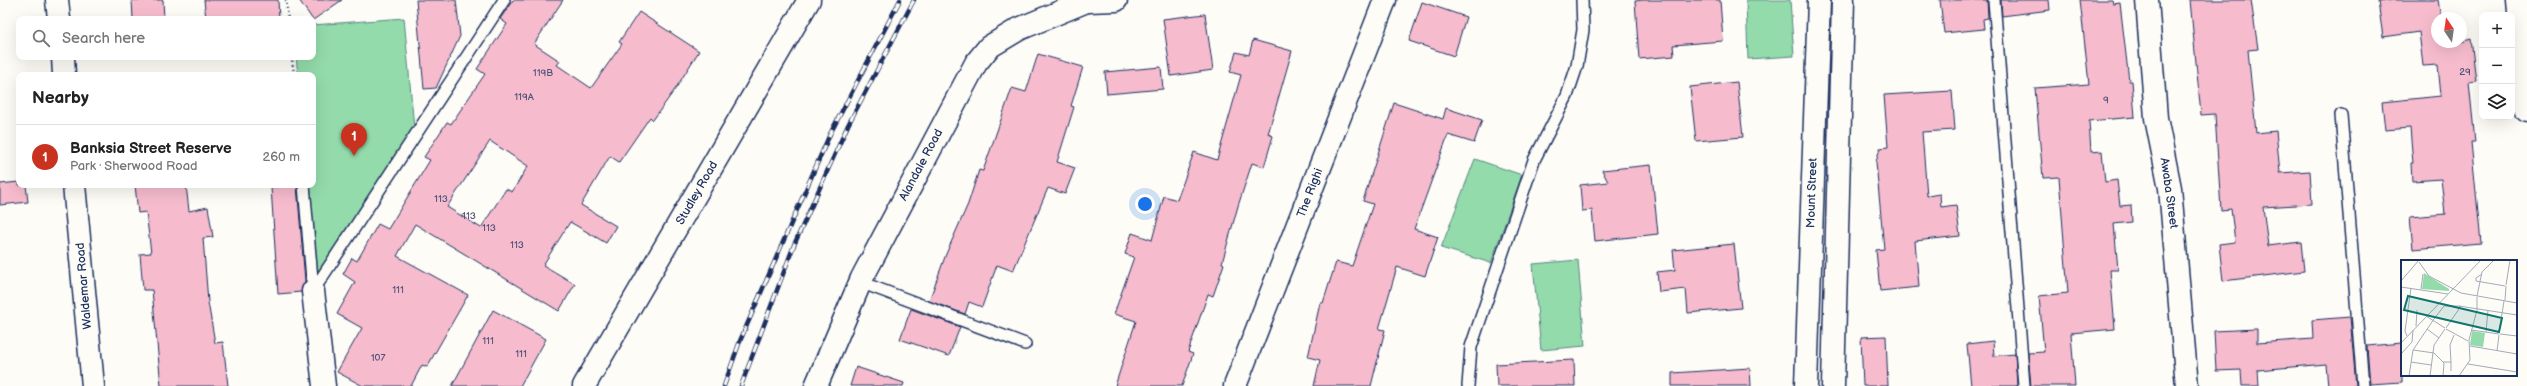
<!DOCTYPE html>
<meta charset="utf-8">
<style>
:root{--surface:#fff;--page:#f2f2f2;--text:#222;--muted:#767676;--line:#e0e0e0;--accent:#c8321e}
body{margin:0;font-family:"Balsamiq Sans",sans-serif;background:var(--page);color:var(--text)}
.controls{position:absolute;right:12px;top:12px;display:grid;overflow:hidden;border-radius:8px;box-shadow:0 4px 16px #0002}
.controls button{width:36px;height:36px;display:grid;place-items:center;padding:0;border:0;border-bottom:1px solid var(--line);background:var(--surface);color:var(--text);font:20px sans-serif}
.compass{position:absolute;left:2431px;top:12px;width:36px;height:36px;border-radius:50%;background:var(--surface);box-shadow:0 4px 16px #0002;rotate:347deg}
.you{position:absolute;left:1145px;top:204px;width:14px;height:14px;margin:-10px;border:3px solid #fff;border-radius:50%;background:#1a73e8;box-shadow:0 0 0 6px #1a73e833}
.badge{display:grid;place-items:center;width:26px;height:26px;border-radius:50%;background:var(--accent);color:#fff;font-size:13px;font-weight:700}
.pin{position:absolute;translate:-50% -33px;filter:drop-shadow(0 1px 2px #0008)}
.pin::after{content:'';position:absolute;top:21px;width:14px;height:12px;background:inherit;clip-path:polygon(0 0,100% 0,50% 100%)}
.list{margin:0;padding:0;list-style:none}
h2{display:flex;justify-content:space-between;align-items:center;height:52px;margin:0;padding:0 16px;font-size:17px}
h2 small{font-size:13px;font-weight:400;color:var(--muted)}
.list li{display:grid;grid-template-columns:26px 1fr auto;gap:12px;align-items:center;box-sizing:border-box;height:64px;padding:0 16px;border-top:1px solid var(--line)}
.list b{display:block;font-size:15px;white-space:nowrap}
.list p{margin:0;font-size:13px;white-space:nowrap;color:var(--muted)}
.list em{font-size:13px;font-style:normal;color:var(--muted)}
.icon{flex:none;width:22px;height:22px;fill:none;stroke:currentColor;stroke-width:2;stroke-linecap:round;stroke-linejoin:round}
.map{position:relative;flex:none;width:2527px;height:386px;overflow:hidden}
.search{position:absolute;background:var(--surface);box-shadow:0 4px 16px #0002;left:16px;top:16px;width:300px;height:44px;display:flex;align-items:center;gap:10px;box-sizing:border-box;padding:0 14px;border-radius:8px;color:var(--muted);font-size:15px}
.panel{position:absolute;background:var(--surface);box-shadow:0 4px 16px #0002;left:16px;top:72px;width:300px;height:116px;border-radius:8px}
.map>svg:first-child{display:block}
</style>
<div class="map">
<svg width="2527" height="386" viewBox="0 0 2527 386">
<rect width="100%" height="100%" fill="#fdfcf7"/>
<filter id="ink" filterUnits="userSpaceOnUse"><feTurbulence type="fractalNoise" baseFrequency=".025" numOctaves="2"/><feDisplacementMap in="SourceGraphic" scale="8" xChannelSelector="R" yChannelSelector="G"/><feConvolveMatrix kernelMatrix="1 2 1 2 8 2 1 2 1" color-interpolation-filters="sRGB"/></filter>
<g filter="url(#ink)">
<g fill="#93dbaa" stroke="#578584">
<path d="M 1746,0 L 1790,0 L 1794,56 L 1748,59 Z"/>
<path d="M 404,18 L 414,128 L 316,280 L 308,185 L 313,185 L 313,75 L 298,75 L 296,57 L 313,57 L 313,25 Z"/>
<path d="M 1475,159 L 1522,175 L 1491,263 L 1441,248 Z"/>
<path d="M 1578,260 L 1585,346 L 1541,350 L 1533,264 Z"/>
</g>
<g fill="#f6bccd" stroke="#1b2f5e" fill-rule="evenodd">
<path d="M 132,0 L 163,0 L 164,19 L 133,19 Z"/>
<path d="M 204,0 L 278,0 L 279,19 L 206,19 Z"/>
<path d="M 299,0 L 342,0 L 313,20 Z"/>
<path d="M 416,0 L 456,0 L 460,36 L 436,88 L 424,89 Z"/>
<path d="M 513,0 L 563,0 L 534,44 L 560,61 L 557,65 L 591,88 L 622,44 L 619,42 L 639,12 L 699,51 L 676,88 L 653,120 L 650,117 L 619,162 L 610,156 L 581,205 L 616,226 L 606,243 L 570,222 L 543,265 L 575,284 L 559,311 L 415,224 L 397,256 L 468,295 L 427,367 L 422,365 L 411,386 L 363,386 L 337,372 L 362,328 L 337,314 L 355,282 L 343,274 L 352,258 L 357,261 L 378,224 L 388,229 L 430,160 L 424,157 L 447,122 L 451,124 L 485,74 L 477,69 L 507,24 L 500,19 ZM 490,141 L 528,166 L 512,192 L 506,189 L 481,228 L 447,207 Z"/>
<path d="M 1643,0 L 1720,0 L 1723,41 L 1673,45 L 1674,56 L 1639,59 L 1635,1 Z"/>
<path d="M 1940,0 L 1987,0 L 1988,18 L 1983,19 L 1984,29 L 1944,33 Z"/>
<path d="M 2001,0 L 2049,0 L 2050,10 L 2002,16 Z"/>
<path d="M 2080,0 L 2112,0 L 2113,4 L 2120,3 L 2129,81 L 2132,81 L 2135,117 L 2089,121 L 2091,152 L 2102,151 L 2105,182 L 2117,180 L 2120,206 L 2131,205 L 2132,222 L 2114,224 L 2118,270 L 2110,270 L 2115,329 L 2071,333 L 2075,386 L 2031,386 L 2028,353 L 2044,352 L 2039,296 L 2068,293 L 2059,177 L 2043,178 L 2035,88 L 2089,84 Z"/>
<path d="M 2190,0 L 2251,0 L 2258,49 L 2248,50 L 2256,133 L 2276,131 L 2280,173 L 2310,171 L 2312,204 L 2263,207 L 2268,246 L 2301,242 L 2304,271 L 2223,281 L 2219,244 L 2235,242 L 2231,209 L 2221,210 L 2215,114 L 2201,115 Z"/>
<path d="M 2392,0 L 2438,0 L 2441,18 L 2437,18 L 2437,42 L 2461,42 L 2471,39 L 2476,81 L 2469,82 L 2475,142 L 2471,142 L 2481,243 L 2413,249 L 2410,217 L 2445,214 L 2441,179 L 2412,181 L 2411,163 L 2413,163 L 2410,128 L 2385,130 L 2382,102 L 2441,96 L 2438,65 L 2423,66 L 2419,32 L 2383,37 L 2378,2 Z"/>
<path d="M 1422,2 L 1466,17 L 1454,56 L 1409,41 Z"/>
<path d="M 1205,14 L 1213,70 L 1171,76 L 1163,19 Z"/>
<path d="M 1253,40 L 1292,51 L 1268,134 L 1273,136 L 1264,167 L 1252,163 L 1238,206 L 1222,263 L 1224,264 L 1213,296 L 1208,294 L 1188,352 L 1193,354 L 1182,386 L 1115,386 L 1136,321 L 1114,314 L 1134,257 L 1125,254 L 1132,233 L 1152,240 L 1164,196 L 1177,200 L 1194,152 L 1217,160 L 1241,75 L 1230,72 L 1236,52 L 1249,55 Z"/>
<path d="M 1038,54 L 1083,67 L 1071,106 L 1074,107 L 1057,162 L 1075,168 L 1065,194 L 1048,188 L 1013,271 L 997,265 L 982,307 L 969,302 L 965,314 L 929,301 L 946,254 L 968,204 L 979,170 L 983,171 L 1012,88 L 1026,92 Z"/>
<path d="M 1161,67 L 1163,89 L 1107,94 L 1105,72 Z"/>
<path d="M 1737,82 L 1743,137 L 1696,141 L 1690,87 Z"/>
<path d="M 1952,91 L 1955,130 L 1922,132 L 1927,196 L 1940,194 L 1941,207 L 1956,205 L 1960,236 L 1915,241 L 1919,287 L 1880,291 L 1876,250 L 1884,249 L 1876,162 L 1880,148 L 1888,147 L 1884,95 Z"/>
<path d="M 1394,103 L 1443,119 L 1446,108 L 1482,120 L 1474,143 L 1448,135 L 1414,229 L 1438,237 L 1425,276 L 1397,267 L 1379,329 L 1385,330 L 1371,386 L 1314,386 L 1320,360 L 1308,357 L 1320,303 L 1323,303 L 1336,262 L 1352,266 L 1373,204 L 1363,201 Z"/>
<path d="M 1651,165 L 1658,234 L 1595,241 L 1592,210 L 1582,211 L 1580,185 L 1608,182 L 1602,170 Z"/>
<path d="M 19,182 L 19,185 L 26,185 L 28,202 L 0,205 L 0,184 Z"/>
<path d="M 135,185 L 186,185 L 189,211 L 208,207 L 213,237 L 203,238 L 208,302 L 215,343 L 223,342 L 228,386 L 161,386 L 152,290 L 143,290 L 140,254 L 151,253 L 146,212 L 138,213 Z"/>
<path d="M 297,186 L 305,281 L 301,292 L 278,294 L 271,187 Z"/>
<path d="M 1734,244 L 1741,308 L 1688,313 L 1686,289 L 1659,292 L 1657,272 L 1675,270 L 1673,250 Z"/>
<path d="M 911,309 L 960,327 L 949,356 L 900,339 Z"/>
<path d="M 493,310 L 546,339 L 520,386 L 452,386 Z"/>
<path d="M 2350,317 L 2356,386 L 2328,386 L 2326,364 L 2258,370 L 2259,386 L 2242,386 L 2241,370 L 2216,371 L 2214,331 L 2257,329 L 2257,343 L 2313,339 L 2312,320 Z"/>
<path d="M 1886,336 L 1888,386 L 1863,386 L 1861,337 Z"/>
<path d="M 1993,341 L 1994,356 L 2015,354 L 2017,386 L 1971,386 L 1967,344 Z"/>
<path d="M 2402,343 L 2402,382 L 2370,384 L 2367,346 Z"/>
<path d="M 1574,360 L 1575,386 L 1497,386 L 1496,364 Z"/>
<path d="M 856,367 L 904,383 L 903,386 L 850,386 Z"/>
<path d="M 1750,368 L 1751,386 L 1672,386 L 1672,373 Z"/>
</g>
<g fill="none" stroke-linecap="round" stroke-linejoin="round">
<defs>
<g id="lane">
<path d="M 1994,0 L 2024,386"/>
<path d="M 2341,115 L 2363,386"/>
<path d="M 304,185 L 313,291"/>
<path d="M 860,282 L 1025,344"/>
<path d="M 313,291 L 504,0"/>
<path d="M 1468,386 L 1471,347 L 1534,160 L 1567,96 L 1577,66 L 1583,30 L 1582,0"/>
</g>
<g id="street">
<path d="M 57,0 L 59,19"/>
<path d="M 2147,0 L 2156,118 L 2170,188 L 2187,386"/>
<path d="M 2518,0 L 2527,111"/>
<path d="M 1087,1 L 1116,0"/>
<path d="M 63,57 L 64,75"/>
<path d="M 74,185 L 93,386"/>
<path d="M 313,291 L 324,386"/>
<path d="M 816,386 L 862,278 L 976,63 L 989,47 L 1019,29 L 1089,0"/>
<path d="M 1235,386 L 1385,0"/>
<path d="M 1806,386 L 1819,0"/>
<path d="M 1833,386 L 1843,0"/>
</g>
<path id="secondary" d="M 584,386 L 809,0"/>
</defs>
<use href="#lane" stroke="#1b2f5e" stroke-width="14"/>
<use href="#street" stroke="#1b2f5e" stroke-width="25"/>
<use href="#secondary" stroke="#1b2f5e" stroke-width="25"/>
<g stroke="#1b2f5e" stroke-width="2.5" stroke-dasharray="1 3" stroke-linecap="butt">
<path d="M 286,0 L 288,19"/>
<path d="M 292,57 L 294,75"/>
</g>
<use href="#lane" stroke="#fdfcf7" stroke-width="11"/>
<use href="#street" stroke="#fdfcf7" stroke-width="22"/>
<use href="#secondary" stroke="#fdfcf7" stroke-width="22"/>
<defs>
<g id="rail">
<path d="M 724,386 L 740,341 L 830,134 L 900,0"/>
<path d="M 741,386 L 794,245 L 848,125 L 914,0"/>
</g>
</defs>
<use href="#rail" stroke="#1b2f5e" stroke-width="4.5"/>
<use href="#rail" stroke="#fdfcf7" stroke-width="3" stroke-dasharray="9" stroke-linecap="butt"/>
</g>
</g>
<g text-anchor="middle" dominant-baseline="central" stroke-width="3.5" stroke-linejoin="round" paint-order="stroke">
<g font-size="10" fill="#52527a">
<text x="2465" y="72">29</text>
<text x="543" y="73">119B</text>
<text x="524" y="97">119A</text>
<text x="2106" y="100">9</text>
<text x="441" y="199">113</text>
<text x="469" y="216">113</text>
<text x="489" y="228">113</text>
<text x="517" y="245">113</text>
<text x="398" y="290">111</text>
<text x="488" y="341">111</text>
<text x="521" y="354">111</text>
<text x="378" y="358">107</text>
</g>
<g font-size="12" fill="#1b2f5e" stroke="#fdfcf7">
<text transform="translate(921 165) rotate(-62)">Alandale Road</text>
<text transform="translate(697 193) rotate(-60)">Studley Road</text>
<text transform="translate(1310 193) rotate(-69)">The Righi</text>
<text transform="translate(1812 193) rotate(-88)">Mount Street</text>
<text transform="translate(2169 193) rotate(82)">Awaba Street</text>
<text transform="translate(84 286) rotate(-95)">Waldemar Road</text>
</g>
</g>
<g transform="translate(2401 260)">
<rect width="116" height="116" fill="#fdfcf7"/>
<path d="M 23,13 L 48,29 L 48,31 L 21,29 ZM 71,71 L 84,73 L 82,87 L 69,85 Z" fill="#93dbaa"/>
<path fill="none" stroke="#a3aaba" stroke-width="1" d="M 18,2 L 28,16 L 60,33 L 116,43M 81,14 L 75,18 L 75,21 L 104,26M 0,21 L 18,0M 105,25 L 109,0M 0,27 L 47,34M 20,29 L 22,14M 76,36 L 81,12 L 93,0M 104,40 L 105,26M 58,46 L 116,55M 25,56 L 44,68M 15,66 L 16,50M 45,68 L 60,46M 26,69 L 38,78M 45,69 L 67,81M 70,70 L 98,74M 85,72 L 87,50M 98,73 L 103,41M 99,74 L 116,76M 6,76 L 4,71 L 10,28M 0,83 L 80,0M 69,86 L 81,88M 81,88 L 116,94M 12,90 L 33,93 L 43,103 L 42,116M 96,91 L 98,75M 0,94 L 11,82 L 12,70M 10,102 L 30,105M 42,102 L 50,102 L 50,111M 50,102 L 49,85 L 53,75M 67,104 L 116,112M 8,116 L 12,90 L 33,59 L 43,46 L 59,46M 29,116 L 33,85 L 44,69M 58,116 L 69,100 L 68,80 L 76,50 L 76,37"/>
<path fill="#0f766e" fill-opacity="0.15" stroke="#0f766e" stroke-width="2" d="M 7,36 L 101,58 L 98,72 L 3,50 Z"/>
<rect width="116" height="116" fill="none" stroke="#1b2f5e" stroke-width="2"/>
</g>
</svg>
<div class="controls">
<button>+</button>
<button>−</button>
<button><svg class="icon" aria-label="layers" viewBox="0 0 24 24"><path d="M12 4l9 5-9 5-9-5zM3 14l9 5 9-5"/></svg></button>
</div>
<svg class="compass" viewBox="-18 -18 36 36"><path d="M0-13l5 13h-10z" fill="#e53935"/><path d="M0 13l5-13h-10z" fill="#767676"/></svg>
<div class="you"></div>
<div class="pin badge" style="left:354px;top:156px">1</div>
<div class="search"><svg class="icon" aria-label="search" viewBox="0 0 24 24"><circle cx="10" cy="10" r="6"/><path d="M15 15l6 6"/></svg>Search here</div>
<section class="panel">
<h2>Nearby<small></small></h2>
<ul class="list">
<li><span class="badge">1</span><div><b>Banksia Street Reserve</b><p>Park · Sherwood Road</p></div><em>260 m</em></li>
</ul>
</section>
</div>
